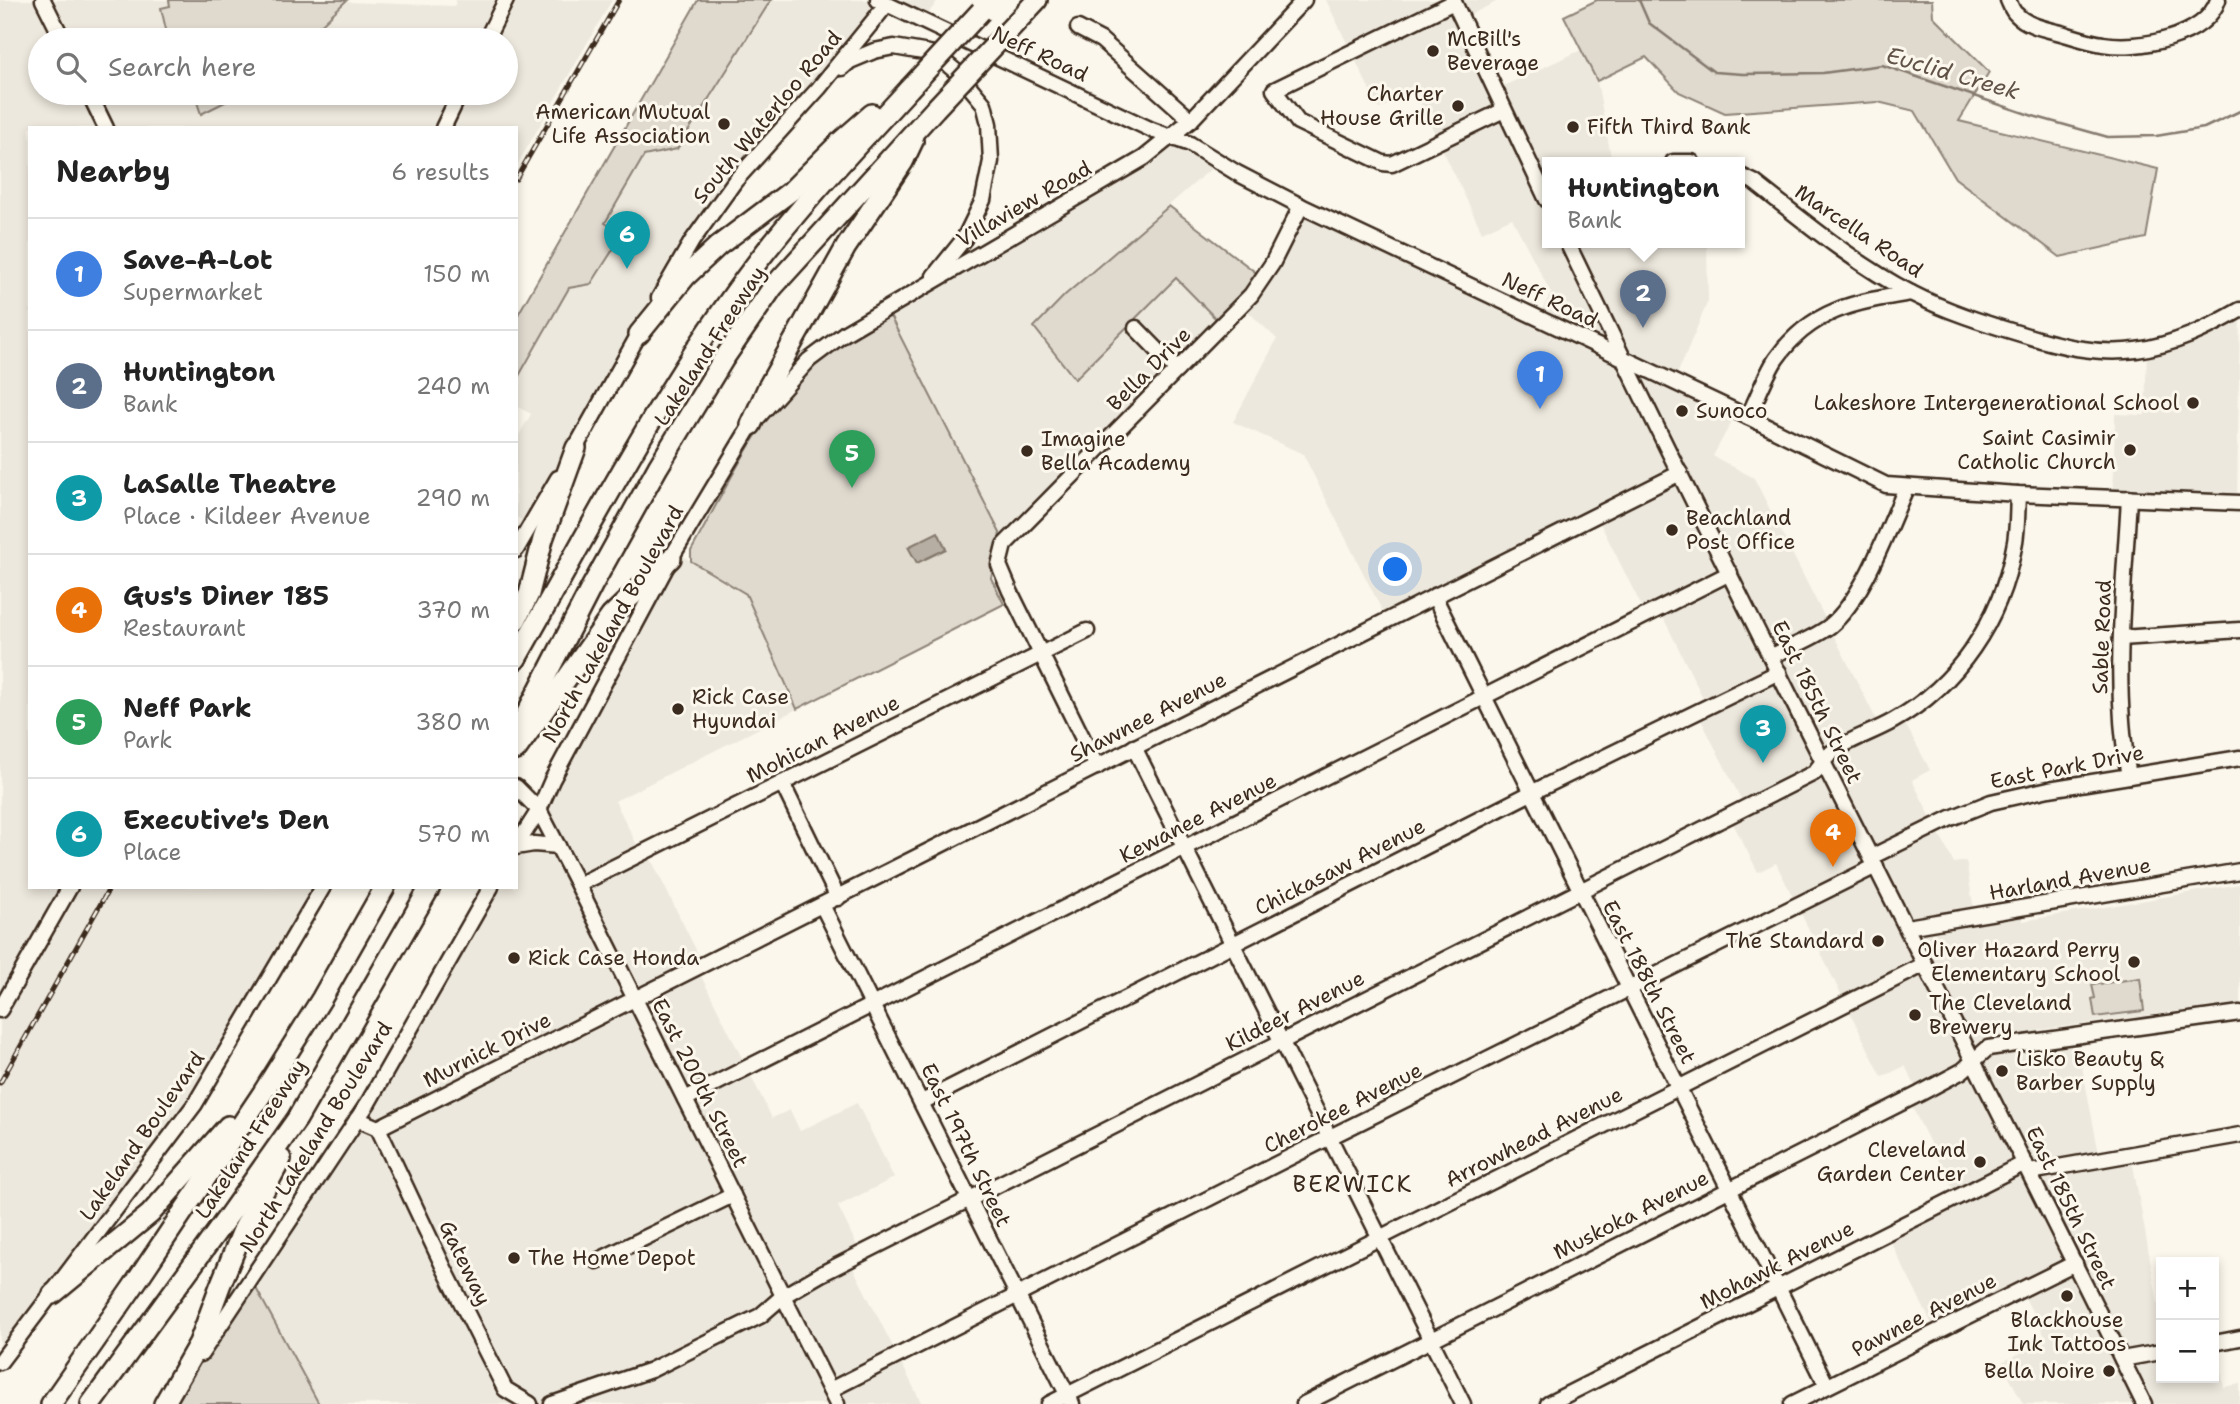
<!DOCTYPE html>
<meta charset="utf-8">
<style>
:root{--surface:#fff;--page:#f2f2f2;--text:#222;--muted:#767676;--line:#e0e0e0;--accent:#db2777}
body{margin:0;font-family:"Shantell Sans",sans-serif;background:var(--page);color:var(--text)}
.controls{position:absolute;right:21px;bottom:21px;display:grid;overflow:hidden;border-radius:0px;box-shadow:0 4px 10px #0003}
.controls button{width:63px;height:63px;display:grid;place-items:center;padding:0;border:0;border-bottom:2px solid var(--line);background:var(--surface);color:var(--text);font:35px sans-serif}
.you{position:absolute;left:1396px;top:570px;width:24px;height:24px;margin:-18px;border:5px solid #fff;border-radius:50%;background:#1a73e8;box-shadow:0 0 0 10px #1a73e833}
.badge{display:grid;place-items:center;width:46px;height:46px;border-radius:50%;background:var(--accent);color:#fff;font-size:23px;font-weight:700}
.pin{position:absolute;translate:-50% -58px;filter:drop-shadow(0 2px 4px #0008)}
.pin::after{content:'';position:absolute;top:37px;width:24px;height:21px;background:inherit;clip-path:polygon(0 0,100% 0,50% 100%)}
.popup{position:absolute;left:1542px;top:157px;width:203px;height:91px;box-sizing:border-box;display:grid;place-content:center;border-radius:0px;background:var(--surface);filter:drop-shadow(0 2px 5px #0005);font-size:23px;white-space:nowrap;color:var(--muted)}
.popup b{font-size:26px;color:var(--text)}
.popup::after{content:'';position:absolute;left:50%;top:100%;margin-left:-14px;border:14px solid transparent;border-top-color:var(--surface)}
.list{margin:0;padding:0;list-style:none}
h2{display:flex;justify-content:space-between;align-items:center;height:91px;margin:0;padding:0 28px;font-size:30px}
h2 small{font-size:23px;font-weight:400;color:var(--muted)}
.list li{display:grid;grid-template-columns:46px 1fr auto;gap:21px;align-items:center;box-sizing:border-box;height:112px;padding:0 28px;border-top:2px solid var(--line)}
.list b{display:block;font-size:26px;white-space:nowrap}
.list p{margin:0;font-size:23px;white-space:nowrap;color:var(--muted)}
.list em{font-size:23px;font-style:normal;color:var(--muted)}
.icon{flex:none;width:38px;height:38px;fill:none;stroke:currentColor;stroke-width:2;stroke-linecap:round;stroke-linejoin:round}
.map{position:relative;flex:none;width:2240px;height:1404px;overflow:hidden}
.search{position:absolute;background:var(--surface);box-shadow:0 4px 10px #0003;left:28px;top:28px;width:490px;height:77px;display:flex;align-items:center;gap:18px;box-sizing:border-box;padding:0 24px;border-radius:38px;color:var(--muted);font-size:26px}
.panel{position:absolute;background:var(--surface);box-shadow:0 4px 10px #0003;left:28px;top:126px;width:490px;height:763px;border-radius:0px}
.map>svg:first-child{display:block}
</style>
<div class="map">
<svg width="2240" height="1404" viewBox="0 0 2240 1404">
<rect width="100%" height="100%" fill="#fbf7ec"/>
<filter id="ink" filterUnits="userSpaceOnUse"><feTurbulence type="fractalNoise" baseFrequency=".0143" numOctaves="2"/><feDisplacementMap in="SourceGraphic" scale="14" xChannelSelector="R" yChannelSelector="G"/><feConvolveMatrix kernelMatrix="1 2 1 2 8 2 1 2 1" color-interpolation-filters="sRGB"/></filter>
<g filter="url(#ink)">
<g fill="#ede8dd">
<path d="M 0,0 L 169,0 L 170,6 L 162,8 L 176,40 L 40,40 L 40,93 L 194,93 L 201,114 L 243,93 L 506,93 L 506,40 L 305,40 L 347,2 L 455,6 L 456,0 L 612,0 L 516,167 L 516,128 L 30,128 L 30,887 L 323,887 L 195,1104 L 0,1362 Z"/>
<path d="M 771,0 L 938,0 L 923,21 L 887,5 L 735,181 L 531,525 L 516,517 L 516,440 L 531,414 L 516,406 L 516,381 L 570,288 L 591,284 L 622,234 L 605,224 L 644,156 L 677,149 Z"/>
<path d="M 1326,0 L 1500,0 L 1462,19 L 1495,90 L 1581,50 L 1597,81 L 1612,162 L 1547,162 L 1547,242 L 1707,242 L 1708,301 L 1674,382 L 1737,412 L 1713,456 L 1754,478 L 1880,727 L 1901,716 L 1930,770 L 1912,780 L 1954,863 L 1966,861 L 1975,916 L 2020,908 L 2023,921 L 2240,884 L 2240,1003 L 2039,1030 L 2041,1040 L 2076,1035 L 2100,1159 L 2131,1154 L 2161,1320 L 2161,1378 L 2214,1378 L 2215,1343 L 2224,1387 L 2240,1384 L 2240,1404 L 2023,1404 L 2002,1362 L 2047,1340 L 2021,1290 L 1936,1332 L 1886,1233 L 1957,1197 L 1908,1099 L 1919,1093 L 1905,1066 L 1882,1077 L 1776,863 L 1758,872 L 1729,816 L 1745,807 L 1697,712 L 1707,706 L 1659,609 L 1646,615 L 1596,515 L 1387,620 L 1303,454 L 1233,422 L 1277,339 L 1242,306 L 1301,206 L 1538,317 L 1551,293 L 1512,218 L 1482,232 L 1415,92 L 1379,109 Z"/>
<path d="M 1172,137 L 1219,162 L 1065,295 L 1034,327 L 1075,379 L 1177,278 L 1223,326 L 1004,545 L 885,309 Z"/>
<path d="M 2240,310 L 2237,503 L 2113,497 L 2115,414 L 2145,415 L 2147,348 Z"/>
<path d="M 676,552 L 746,594 L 797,709 L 615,801 L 641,853 L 647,851 L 703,964 L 697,968 L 772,1118 L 790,1110 L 800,1131 L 857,1103 L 894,1178 L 838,1206 L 861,1254 L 849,1260 L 922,1404 L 319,1404 L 251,1279 L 307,1195 L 491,887 L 516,887 L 516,846 Z"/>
</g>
<g fill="#dfd9ce" stroke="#8d8276" stroke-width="2">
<path d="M 169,0 L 347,0 L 305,40 L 176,40 L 174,34 L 167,34 L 161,8 L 170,6 Z"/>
<path d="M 698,0 L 771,0 L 677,149 L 644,156 L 605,223 L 623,234 L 591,284 L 569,288 L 516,381 L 516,318 Z"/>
<path d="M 1597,0 L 1932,0 L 1933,16 L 1989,72 L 1959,121 L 2158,169 L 2146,238 L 2060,257 L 1955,178 L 1915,111 L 1878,102 L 1725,113 L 1679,92 L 1646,57 L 1597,81 L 1564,16 Z"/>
<path d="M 194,93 L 243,93 L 201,114 Z"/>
<path d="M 1169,206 L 1263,278 L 1223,326 L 1176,278 L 1075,379 L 1034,327 L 1065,295 Z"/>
<path d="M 890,316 L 1000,533 L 991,578 L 1004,604 L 797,709 L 746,594 L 691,561 L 691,551 C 726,489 758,415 813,367 C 837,347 863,332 890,316 Z"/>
<path d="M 2140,978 L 2144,1011 L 2095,1017 L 2092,999 L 2095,998 L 2092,985 Z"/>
<path d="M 251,1279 L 319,1404 L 166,1404 Z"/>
</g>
<path fill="#b6aea2" stroke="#85796d" stroke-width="2" d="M 938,532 L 946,549 L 917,563 L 908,547 Z"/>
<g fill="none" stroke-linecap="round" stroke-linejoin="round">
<path stroke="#85796d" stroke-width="2.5" d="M 1639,0 L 1649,23 L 1714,72 L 1743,74 L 1823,73 L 1882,65 L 2033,116 L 2108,137 L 2156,136 L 2204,128 L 2240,111"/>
<defs>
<g id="minor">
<path d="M 43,0 L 63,40"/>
<path d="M 878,0 L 1152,130 L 1190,144 L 1237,173 L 1301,206 L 1748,417 L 1886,485 L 2018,494 L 2240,503"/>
<path d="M 1453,0 L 1547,200"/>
<path d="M 2008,0 C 2010,4 2012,11 2016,14 C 2027,26 2046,29 2061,33 C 2075,37 2089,42 2103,44 C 2138,50 2205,38 2218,0"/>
<path d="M 1454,2 L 1274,90 L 1298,122 L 1383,163 L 1392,164 L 1504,110"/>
<path d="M 1078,28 L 1101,40 L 1191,120"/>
<path d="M 486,40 L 506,0"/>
<path d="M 842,68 L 850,61 L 874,51 L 894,47 L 935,54 L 959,74 L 984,104 L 989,124 L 991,161 L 983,200 L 964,239 L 934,276"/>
<path d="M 89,93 L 106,128"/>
<path d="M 443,128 L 460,93"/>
<path d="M 1673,162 L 1692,162"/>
<path d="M 1739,175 L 1754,182 C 1804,221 1855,264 1911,293 C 1946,311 1984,323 2021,334 C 2059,346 2097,355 2136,350 C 2174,345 2207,329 2240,310"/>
<path d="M 1567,242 C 1754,632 1953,1016 2144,1404"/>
<path d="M 659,298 L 692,241 L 735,181 L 819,88 L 887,4"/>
<path d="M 1136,328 L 1177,370"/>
<path d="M 1748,417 C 1757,399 1765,376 1776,359 C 1811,309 1855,302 1911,293"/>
<path d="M 572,454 L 644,325"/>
<path d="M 516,550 L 558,478"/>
<path d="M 1434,596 L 1827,1386"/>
<path d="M 2121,638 L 2240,630"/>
<path d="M 1772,656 C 1790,647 1813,639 1830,626 C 1864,598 1888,528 1906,488"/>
<path d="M 1134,747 L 1463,1404"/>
<path d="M 1097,767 L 1010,591 L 999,565 L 1004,545 L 1251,295 L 1272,264 L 1301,206"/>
<path d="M 2129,776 C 2112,685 2124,590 2129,498"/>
<path d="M 782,783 L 838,898"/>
<path d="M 516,787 L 539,810 L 578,885 L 837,1404"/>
<path d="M 516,846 L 539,810 L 552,780 L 671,558 L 751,425 L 809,360 L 845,333 L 1144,158 L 1191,120 L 1304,0"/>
<path d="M 516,847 L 534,844 L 558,846"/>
<path d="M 1871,857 L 1951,818 L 1991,802 L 2049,789 L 2240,758"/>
<path d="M 578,885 L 1087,631"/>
<path d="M 822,905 L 1072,1404"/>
<path d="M 1907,927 L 2240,871"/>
<path d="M 0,1010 L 70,887"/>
<path d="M 685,1099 L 1730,573"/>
<path d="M 922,1102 L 1531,793 L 1779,672"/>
<path d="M 357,1119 L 378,1128 L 1680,473"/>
<path d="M 378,1128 L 444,1268 L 505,1389 L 530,1404"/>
<path d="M 2030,1172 L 2240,1135"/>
<path d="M 597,1261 L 733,1195"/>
<path d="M 2214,1343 L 2240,1338"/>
<path d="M 201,1354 L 368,1103 L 491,887"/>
<path d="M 2122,1359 L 2161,1352"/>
<path d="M 0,1362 L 195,1104 L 323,887"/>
<path d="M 830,1390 L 1330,1137 L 1876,866"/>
<path d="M 552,1404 L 651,1370 L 691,1350 L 760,1316 L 783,1296 L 821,1274 L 1814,773 C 1820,766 1827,755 1835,750 C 1853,738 1874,732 1893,721 C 1958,685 2001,620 2014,547 C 2018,530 2017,511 2018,494"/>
<path d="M 1049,1404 L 1925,964"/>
<path d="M 1304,1404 L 1919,1094 L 1962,1071 L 1988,1048 L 2240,1013"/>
<path d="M 1548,1404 L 2025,1163"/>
<path d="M 1792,1404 L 2075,1263"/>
</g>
<g id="highway">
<path d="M 1009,30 L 1037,0"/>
<path d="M 639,334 L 686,276 L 718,246 L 791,191 L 840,142 L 872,114"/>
<path d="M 751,425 L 768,387 L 846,247 L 903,162 L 913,141"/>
<path d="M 516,620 L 529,594 L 543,539 L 576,448"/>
<path d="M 516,659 C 593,524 664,384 759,260 C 805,200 858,145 909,89"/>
<path d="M 516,734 L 592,586 L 658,467 L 723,360 L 773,287 L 935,109"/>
<path d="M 516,750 L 611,616 L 671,558"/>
<path d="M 53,1294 L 150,1214 L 228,1126"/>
<path d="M 51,1404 L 132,1288 L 262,1094 L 322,998 L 385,887"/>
<path d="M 91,1404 L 229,1215 L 297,1119 L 430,887"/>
<path d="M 164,1404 L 199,1343 L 220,1286 L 243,1230 L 281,1159"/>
</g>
</defs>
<use href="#minor" stroke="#3b2a1e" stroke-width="19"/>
<use href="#highway" stroke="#3b2a1e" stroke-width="24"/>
<use href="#minor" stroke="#fbf7ec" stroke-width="14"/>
<use href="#highway" stroke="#fbf7ec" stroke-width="19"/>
<defs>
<g id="rail">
<path d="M 516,179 L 619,0"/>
<path d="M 0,1083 L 110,887"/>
</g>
</defs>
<use href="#rail" stroke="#3b2a1e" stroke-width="5"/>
<use href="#rail" stroke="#fbf7ec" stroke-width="2.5" stroke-dasharray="8" stroke-linecap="butt"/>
<defs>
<g id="highway-bridge">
<path d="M 909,89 L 981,11"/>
<path d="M 935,109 L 1009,30"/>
</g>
</defs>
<use href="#highway-bridge" stroke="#3b2a1e" stroke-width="24" stroke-linecap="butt"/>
<use href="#highway-bridge" stroke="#fbf7ec" stroke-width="19"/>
</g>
</g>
<g fill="#3b2a1e" stroke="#fbf7ec" stroke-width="2.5">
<circle cx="1433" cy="51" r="7"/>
<circle cx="1458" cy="106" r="7"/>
<circle cx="724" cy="124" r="7"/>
<circle cx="1573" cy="127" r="7"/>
<circle cx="2193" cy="403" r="7"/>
<circle cx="1682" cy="411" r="7"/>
<circle cx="2130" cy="450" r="7"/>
<circle cx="1027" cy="451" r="7"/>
<circle cx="1672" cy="530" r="7"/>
<circle cx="678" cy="709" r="7"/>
<circle cx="1878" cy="941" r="7"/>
<circle cx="514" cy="958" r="7"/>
<circle cx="2134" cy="962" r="7"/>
<circle cx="1915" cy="1015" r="7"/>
<circle cx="2002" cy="1071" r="7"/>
<circle cx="1980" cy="1162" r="7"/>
<circle cx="514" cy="1258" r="7"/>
<circle cx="2067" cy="1296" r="7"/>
<circle cx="2109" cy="1371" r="7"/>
</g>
<g text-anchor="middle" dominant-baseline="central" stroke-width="6" stroke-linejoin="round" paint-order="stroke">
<g font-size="21" fill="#3b2a1e" stroke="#fbf7ec" text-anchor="start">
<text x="1447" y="39">McBill's<tspan x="1447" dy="24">Beverage</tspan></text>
<text x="1444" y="94" text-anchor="end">Charter<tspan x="1444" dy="24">House Grille</tspan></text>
<text x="710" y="112" text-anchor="end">American Mutual<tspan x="710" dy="24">Life Association</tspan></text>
<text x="1587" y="127">Fifth Third Bank</text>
<text x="2179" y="403" text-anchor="end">Lakeshore Intergenerational School</text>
<text x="1696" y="411">Sunoco</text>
<text x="2116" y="438" text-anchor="end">Saint Casimir<tspan x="2116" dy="24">Catholic Church</tspan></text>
<text x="1041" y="439">Imagine<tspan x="1041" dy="24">Bella Academy</tspan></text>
<text x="1686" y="518">Beachland<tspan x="1686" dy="24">Post Office</tspan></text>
<text x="692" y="697">Rick Case<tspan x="692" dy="24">Hyundai</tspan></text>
<text x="1864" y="941" text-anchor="end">The Standard</text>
<text x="2120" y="950" text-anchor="end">Oliver Hazard Perry<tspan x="2120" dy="24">Elementary School</tspan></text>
<text x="528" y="958">Rick Case Honda</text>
<text x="1929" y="1003">The Cleveland<tspan x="1929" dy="24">Brewery</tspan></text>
<text x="2016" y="1059">Lisko Beauty &amp;<tspan x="2016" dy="24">Barber Supply</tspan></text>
<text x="1966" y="1150" text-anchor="end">Cleveland<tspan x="1966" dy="24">Garden Center</tspan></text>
<text x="528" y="1258">The Home Depot</text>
<text x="2067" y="1320" text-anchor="middle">Blackhouse<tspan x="2067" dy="24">Ink Tattoos</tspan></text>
<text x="2095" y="1371" text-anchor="end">Bella Noire</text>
</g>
<g font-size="21" fill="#3b2a1e" stroke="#fbf7ec">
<text transform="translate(1040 54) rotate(25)">Neff Road</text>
<text transform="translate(767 117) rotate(-50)">South Waterloo Road</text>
<text transform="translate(1024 204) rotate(-30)">Villaview Road</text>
<text transform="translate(1859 231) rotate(34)">Marcella Road</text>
<text transform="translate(1550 300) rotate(25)">Neff Road</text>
<text transform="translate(710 346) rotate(-57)">Lakeland Freeway</text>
<text transform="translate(1149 369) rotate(-45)">Bella Drive</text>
<text transform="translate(613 624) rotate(-61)">North Lakeland Boulevard</text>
<text transform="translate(2102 637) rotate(-88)">Sable Road</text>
<text transform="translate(1817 702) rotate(64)">East 185th Street</text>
<text transform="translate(1148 717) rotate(-27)">Shawnee Avenue</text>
<text transform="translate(823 739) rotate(-27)">Mohican Avenue</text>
<text transform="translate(2067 767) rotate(-11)">East Park Drive</text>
<text transform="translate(1198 818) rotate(-27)">Kewanee Avenue</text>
<text transform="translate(1340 867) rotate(-27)">Chickasaw Avenue</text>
<text transform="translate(2070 879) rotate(-10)">Harland Avenue</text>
<text transform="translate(1649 982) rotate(63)">East 188th Street</text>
<text transform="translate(1295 1011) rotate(-27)">Kildeer Avenue</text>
<text transform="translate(487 1050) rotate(-27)">Murnick Drive</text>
<text transform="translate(700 1083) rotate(63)">East 200th Street</text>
<text transform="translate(1343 1108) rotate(-27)">Cherokee Avenue</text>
<text transform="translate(142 1136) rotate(-55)">Lakeland Boulevard</text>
<text transform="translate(316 1137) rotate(-58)">North Lakeland Boulevard</text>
<text transform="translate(1534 1137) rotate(-27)">Arrowhead Avenue</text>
<text transform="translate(251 1139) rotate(-57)">Lakeland Freeway</text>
<text transform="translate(966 1145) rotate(64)">East 197th Street</text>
<text transform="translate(2071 1208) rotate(64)">East 185th Street</text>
<text transform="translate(1631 1215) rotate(-27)">Muskoka Avenue</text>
<text transform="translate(465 1263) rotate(64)">Gateway</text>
<text transform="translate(1777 1265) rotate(-27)">Mohawk Avenue</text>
<text transform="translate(1924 1315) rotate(-27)">Pawnee Avenue</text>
</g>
<g font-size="23" font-style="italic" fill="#605246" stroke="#fbf7ec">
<text transform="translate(1953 73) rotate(16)">Euclid Creek</text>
</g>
<g font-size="23" letter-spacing="2" fill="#3b2a1e" stroke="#fbf7ec">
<text x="1353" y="1184">BERWICK</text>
</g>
</g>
</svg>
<div class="controls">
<button>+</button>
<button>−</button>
</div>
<div class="you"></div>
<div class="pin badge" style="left:1540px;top:409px;background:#3f7fe0">1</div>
<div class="pin badge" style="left:1643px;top:328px;background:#5c6f8a">2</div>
<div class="popup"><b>Huntington</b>Bank</div>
<div class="pin badge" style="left:1763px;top:763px;background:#0f9aa8">3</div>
<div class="pin badge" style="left:1833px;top:867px;background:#e8710a">4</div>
<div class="pin badge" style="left:852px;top:488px;background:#2e9e5b">5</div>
<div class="pin badge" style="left:627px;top:269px;background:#0f9aa8">6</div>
<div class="search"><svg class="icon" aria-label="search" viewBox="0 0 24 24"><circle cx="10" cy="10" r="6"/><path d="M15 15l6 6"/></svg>Search here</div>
<section class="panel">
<h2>Nearby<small>6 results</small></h2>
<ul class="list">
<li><span class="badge" style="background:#3f7fe0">1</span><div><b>Save-A-Lot</b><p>Supermarket</p></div><em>150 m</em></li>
<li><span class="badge" style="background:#5c6f8a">2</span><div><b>Huntington</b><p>Bank</p></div><em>240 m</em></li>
<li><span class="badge" style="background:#0f9aa8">3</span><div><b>LaSalle Theatre</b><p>Place · Kildeer Avenue</p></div><em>290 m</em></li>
<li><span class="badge" style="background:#e8710a">4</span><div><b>Gus's Diner 185</b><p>Restaurant</p></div><em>370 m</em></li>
<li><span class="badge" style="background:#2e9e5b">5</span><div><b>Neff Park</b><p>Park</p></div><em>380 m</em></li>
<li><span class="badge" style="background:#0f9aa8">6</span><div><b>Executive's Den</b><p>Place</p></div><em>570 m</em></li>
</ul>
</section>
</div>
